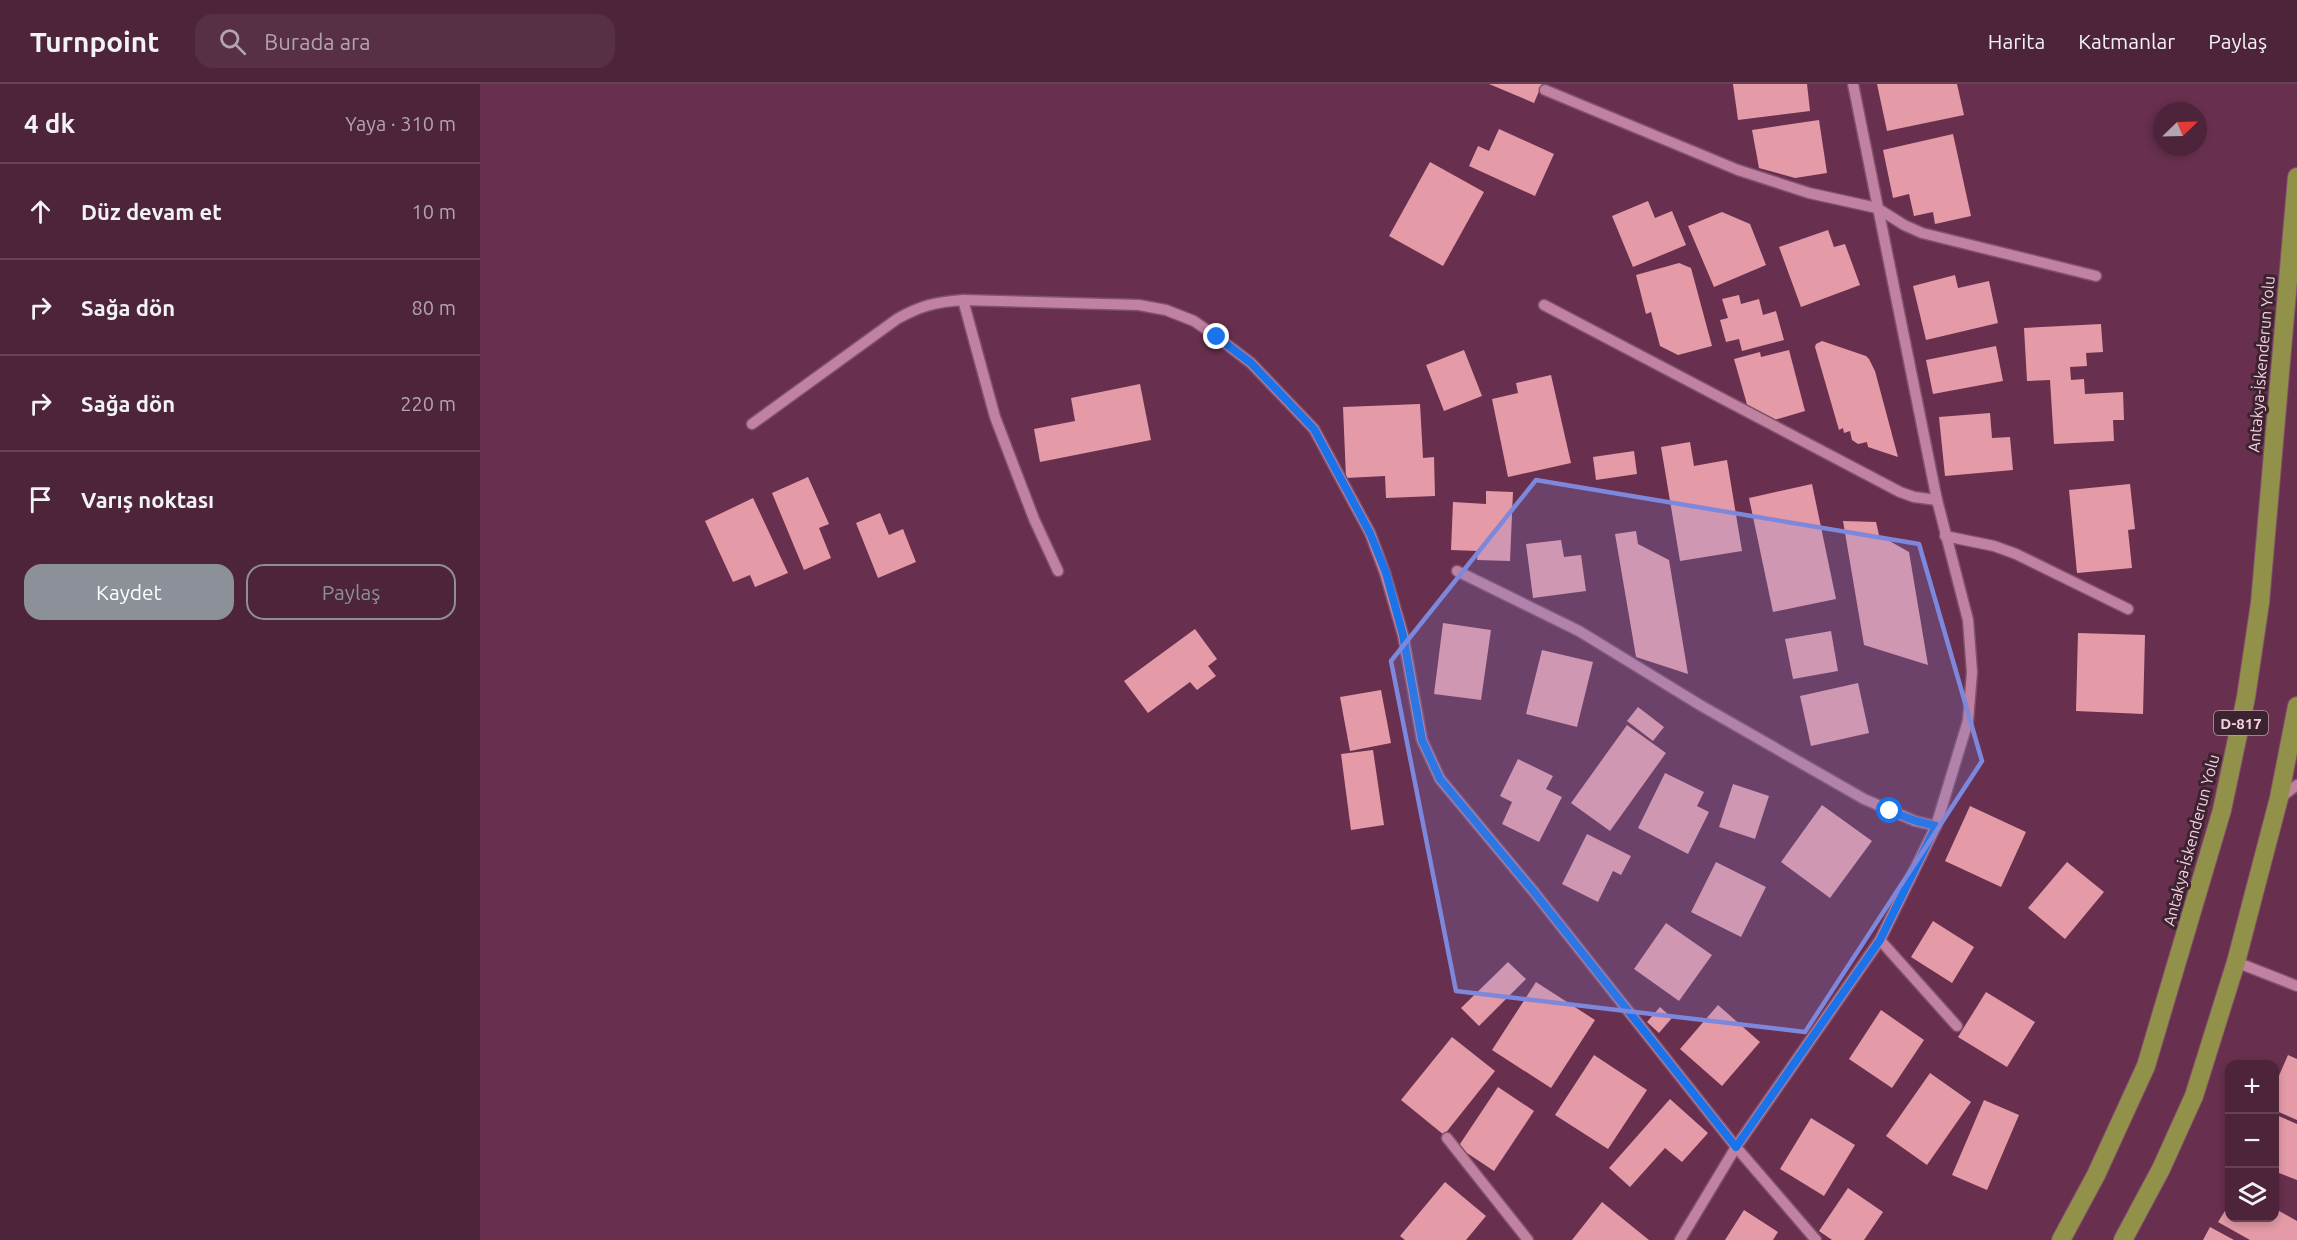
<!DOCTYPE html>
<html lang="tr">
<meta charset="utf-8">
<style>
:root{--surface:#4e243a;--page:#583045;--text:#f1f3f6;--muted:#b3a4af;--line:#654154;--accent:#8c9099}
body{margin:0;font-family:Ubuntu,sans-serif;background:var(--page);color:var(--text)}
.controls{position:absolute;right:18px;bottom:18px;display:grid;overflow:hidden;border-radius:12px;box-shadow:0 3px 9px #0003}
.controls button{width:54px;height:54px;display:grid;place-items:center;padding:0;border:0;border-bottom:2px solid var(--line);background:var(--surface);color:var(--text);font:30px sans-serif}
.compass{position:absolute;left:1673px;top:18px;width:54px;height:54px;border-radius:50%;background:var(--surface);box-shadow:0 3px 9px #0003;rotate:67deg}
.stop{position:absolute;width:18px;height:18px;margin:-14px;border:4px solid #1a73e8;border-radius:50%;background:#fff}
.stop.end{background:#1a73e8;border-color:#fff;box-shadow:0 2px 6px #0008}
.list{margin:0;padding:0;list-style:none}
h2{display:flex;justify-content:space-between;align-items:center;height:78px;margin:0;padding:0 24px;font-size:26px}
h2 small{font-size:20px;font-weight:400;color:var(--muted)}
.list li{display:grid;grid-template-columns:39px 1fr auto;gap:18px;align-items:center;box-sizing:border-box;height:96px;padding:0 24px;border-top:2px solid var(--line)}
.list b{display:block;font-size:22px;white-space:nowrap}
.list em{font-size:20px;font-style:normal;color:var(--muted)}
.actions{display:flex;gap:12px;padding:18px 24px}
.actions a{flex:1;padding:14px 0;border:2px solid var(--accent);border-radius:18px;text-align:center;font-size:21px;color:var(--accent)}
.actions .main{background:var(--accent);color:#fff}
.icon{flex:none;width:33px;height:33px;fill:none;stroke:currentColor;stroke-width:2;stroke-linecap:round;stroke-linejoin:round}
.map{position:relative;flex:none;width:1817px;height:1156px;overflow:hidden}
header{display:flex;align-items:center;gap:36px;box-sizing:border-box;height:84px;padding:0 30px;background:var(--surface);border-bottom:2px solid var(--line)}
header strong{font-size:28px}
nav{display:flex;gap:33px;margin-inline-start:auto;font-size:21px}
.search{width:420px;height:54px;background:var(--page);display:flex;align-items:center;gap:15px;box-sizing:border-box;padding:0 21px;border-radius:18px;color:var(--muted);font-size:22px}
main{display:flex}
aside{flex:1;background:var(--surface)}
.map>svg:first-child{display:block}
</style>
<header>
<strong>Turnpoint</strong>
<div class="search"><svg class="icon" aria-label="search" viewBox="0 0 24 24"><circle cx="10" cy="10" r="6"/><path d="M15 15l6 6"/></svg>Burada ara</div>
<nav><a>Harita</a><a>Katmanlar</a><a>Paylaş</a></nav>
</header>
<main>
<aside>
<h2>4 dk<small>Yaya · 310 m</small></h2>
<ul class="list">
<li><svg class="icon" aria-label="ahead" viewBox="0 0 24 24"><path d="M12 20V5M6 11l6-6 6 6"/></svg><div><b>Düz devam et</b></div><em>10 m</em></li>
<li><svg class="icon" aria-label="right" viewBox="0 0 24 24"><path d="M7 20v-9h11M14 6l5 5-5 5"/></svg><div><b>Sağa dön</b></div><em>80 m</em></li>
<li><svg class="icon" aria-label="right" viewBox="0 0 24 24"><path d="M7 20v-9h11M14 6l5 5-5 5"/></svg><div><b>Sağa dön</b></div><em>220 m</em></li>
<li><svg class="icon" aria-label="arrive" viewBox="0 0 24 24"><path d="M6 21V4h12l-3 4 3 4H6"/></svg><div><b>Varış noktası</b></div></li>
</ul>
<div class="actions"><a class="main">Kaydet</a><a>Paylaş</a></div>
</aside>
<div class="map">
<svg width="1817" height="1156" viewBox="0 0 1817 1156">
<rect width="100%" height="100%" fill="#68304e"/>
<g fill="#e49ba7">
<path d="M 1009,0 L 1062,0 L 1054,19 Z"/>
<path d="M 1253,0 L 1327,0 L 1330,27 L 1258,36 Z"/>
<path d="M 1397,0 L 1477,0 L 1484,31 L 1407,47 Z"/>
<path d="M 1339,36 L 1347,89 L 1315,94 L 1279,84 L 1272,46 Z"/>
<path d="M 1019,45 L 1074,70 L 1055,112 L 989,82 L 998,62 L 1009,67 Z"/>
<path d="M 1473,50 L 1491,132 L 1455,140 L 1453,128 L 1434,132 L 1429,110 L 1413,114 L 1403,66 Z"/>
<path d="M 950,78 L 1004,108 L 963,182 L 909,152 Z"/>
<path d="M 1168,117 L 1175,134 L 1192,127 L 1206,161 L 1153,183 L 1132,132 Z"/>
<path d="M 1242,128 L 1270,140 L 1286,181 L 1234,203 L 1208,142 Z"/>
<path d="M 1348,146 L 1354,163 L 1365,160 L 1380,201 L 1321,223 L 1299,163 Z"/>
<path d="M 1199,179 L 1211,184 L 1232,262 L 1198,271 L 1180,262 L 1171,228 L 1166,230 L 1156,191 Z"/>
<path d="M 1475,191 L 1478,204 L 1509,197 L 1518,239 L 1446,256 L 1433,202 Z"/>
<path d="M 1259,211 L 1261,220 L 1279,215 L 1283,231 L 1296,227 L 1304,256 L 1262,267 L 1259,255 L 1246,258 L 1240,236 L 1248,234 L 1242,215 Z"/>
<path d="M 1621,240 L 1623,268 L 1606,269 L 1607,282 L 1590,283 L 1591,296 L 1604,295 L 1605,310 L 1643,308 L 1644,336 L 1633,336 L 1634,357 L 1574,360 L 1570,296 L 1547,297 L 1544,244 Z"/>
<path d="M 1342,257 L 1386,272 L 1389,275 L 1395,287 L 1418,373 L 1388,363 L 1387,358 L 1378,360 L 1372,356 L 1370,347 L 1364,349 L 1363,344 L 1359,346 L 1335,263 L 1336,260 Z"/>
<path d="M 1516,262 L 1523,297 L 1453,310 L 1446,276 Z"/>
<path d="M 984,266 L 1002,312 L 964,327 L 946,281 Z"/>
<path d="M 1309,266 L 1325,327 L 1291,337 L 1268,324 L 1254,275 L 1280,268 L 1281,273 Z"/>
<path d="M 1071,291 L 1091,379 L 1028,393 L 1012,315 L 1038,309 L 1036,299 Z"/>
<path d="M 660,300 L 671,356 L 560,378 L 554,345 L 595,337 L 591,314 Z"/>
<path d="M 940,320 L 943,374 L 954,373 L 955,412 L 906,414 L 905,392 L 866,394 L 863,323 Z"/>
<path d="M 1510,329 L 1512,354 L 1530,353 L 1533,386 L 1465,392 L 1459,333 Z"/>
<path d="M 1210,358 L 1214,382 L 1247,376 L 1262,467 L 1200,477 L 1181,363 Z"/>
<path d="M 1154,367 L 1157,390 L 1116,396 L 1113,373 Z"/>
<path d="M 328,393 L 349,440 L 339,444 L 351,474 L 324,486 L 292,409 Z"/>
<path d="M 1332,400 L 1356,515 L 1293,528 L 1269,414 Z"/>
<path d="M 1650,400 L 1655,445 L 1648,446 L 1652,484 L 1597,489 L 1589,406 Z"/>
<path d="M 1006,407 L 1033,408 L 1030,477 L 997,476 L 998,467 L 971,466 L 973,418 L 1006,420 Z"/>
<path d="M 273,414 L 308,489 L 275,503 L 270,491 L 253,498 L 225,437 Z"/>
<path d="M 400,429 L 409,451 L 423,445 L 436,478 L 398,494 L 376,439 Z"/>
<path d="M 1363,437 L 1396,438 L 1399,451 L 1429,468 L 1448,581 L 1384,561 Z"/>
<path d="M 1156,447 L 1158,460 L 1189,476 L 1208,590 L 1156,573 L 1135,450 Z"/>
<path d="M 1081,456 L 1084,473 L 1101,471 L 1106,507 L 1053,514 L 1046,460 Z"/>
<path d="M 963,539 L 1011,546 L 1001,616 L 954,610 Z"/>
<path d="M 715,545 L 737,575 L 728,582 L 736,592 L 717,606 L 710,598 L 668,629 L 644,597 Z"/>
<path d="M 1351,547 L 1358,587 L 1313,595 L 1305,555 Z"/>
<path d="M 1598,549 L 1665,551 L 1663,630 L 1596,627 Z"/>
<path d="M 1062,566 L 1113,578 L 1097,643 L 1046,630 Z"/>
<path d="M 1378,599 L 1389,649 L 1331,662 L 1320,612 Z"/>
<path d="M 901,606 L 911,659 L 870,667 L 860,613 Z"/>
<path d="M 1158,623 L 1184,643 L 1173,657 L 1147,637 Z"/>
<path d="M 1147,641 L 1186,669 L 1130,747 L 1091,719 Z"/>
<path d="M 893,666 L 904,741 L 871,746 L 861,670 Z"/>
<path d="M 1038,675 L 1073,692 L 1066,705 L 1082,713 L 1059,758 L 1022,740 L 1032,718 L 1020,712 Z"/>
<path d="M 1185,689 L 1224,708 L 1217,722 L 1229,728 L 1208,770 L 1158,744 Z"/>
<path d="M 1253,700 L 1289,712 L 1275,755 L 1239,743 Z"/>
<path d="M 1342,721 L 1392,757 L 1350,814 L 1301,778 Z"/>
<path d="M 1490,722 L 1546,748 L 1521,803 L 1465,777 Z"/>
<path d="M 1107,750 L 1151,772 L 1141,791 L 1133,787 L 1118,818 L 1082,800 Z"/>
<path d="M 1236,778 L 1286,803 L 1261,853 L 1211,828 Z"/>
<path d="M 1587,778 L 1624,808 L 1585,855 L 1548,824 Z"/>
<path d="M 1453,837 L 1494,863 L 1472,899 L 1431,873 Z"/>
<path d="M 1186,839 L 1232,871 L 1199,917 L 1154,885 Z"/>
<path d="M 1028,878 L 1046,895 L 999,942 L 981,924 Z"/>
<path d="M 1056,898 L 1115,936 L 1071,1004 L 1012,966 Z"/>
<path d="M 1506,908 L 1555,938 L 1527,983 L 1478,953 Z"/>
<path d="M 1238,921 L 1280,958 L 1242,1002 L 1200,965 Z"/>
<path d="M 1180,923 L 1192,934 L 1179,949 L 1167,938 Z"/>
<path d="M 1401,926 L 1444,956 L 1412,1004 L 1369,975 Z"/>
<path d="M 972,953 L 1015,987 L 964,1051 L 921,1016 Z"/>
<path d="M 1114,971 L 1167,1006 L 1128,1065 L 1075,1031 Z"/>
<path d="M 1808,971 L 1817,975 L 1817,1036 L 1794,1026 L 1794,1003 Z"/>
<path d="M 1450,989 L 1491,1018 L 1447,1081 L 1406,1052 Z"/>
<path d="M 1018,1003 L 1054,1027 L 1014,1087 L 978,1063 Z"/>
<path d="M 1190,1015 L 1228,1049 L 1202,1078 L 1185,1064 L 1150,1103 L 1129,1084 Z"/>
<path d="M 1504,1016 L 1539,1031 L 1507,1106 L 1472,1091 Z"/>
<path d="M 1794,1030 L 1817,1040 L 1817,1096 L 1794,1087 Z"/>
<path d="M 1331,1034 L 1375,1061 L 1344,1112 L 1300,1085 Z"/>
<path d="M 965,1098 L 1006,1132 L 986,1156 L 925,1156 L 920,1152 Z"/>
<path d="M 1368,1104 L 1403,1128 L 1384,1156 L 1352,1156 L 1339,1147 Z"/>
<path d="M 1122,1118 L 1169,1156 L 1092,1156 Z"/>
<path d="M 1750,1119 L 1750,1134 L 1794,1134 L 1794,1124 L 1817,1137 L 1817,1156 L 1770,1156 L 1738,1138 Z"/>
<path d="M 1264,1126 L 1298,1148 L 1293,1156 L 1245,1156 Z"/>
<path d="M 1730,1143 L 1754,1156 L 1723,1156 Z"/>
</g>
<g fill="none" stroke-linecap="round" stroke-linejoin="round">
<defs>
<g id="minor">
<path d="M 1065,6 L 1258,86 L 1329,109 L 1397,124 L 1424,141 L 1442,149 L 1616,192"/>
<path d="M 483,216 L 515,333 L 554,435 L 578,487"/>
<path d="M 1064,221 L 1420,408 L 1434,413 L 1457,416"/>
<path d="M 272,340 L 417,235 C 440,222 455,218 483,216 L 659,221 L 686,226 L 714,237 L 737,253 L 771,279 L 834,345 L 890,449 L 905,489 L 923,551 L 942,656 L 960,695 L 1054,808 L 1256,1063 L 1336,1156"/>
<path d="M 1465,452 L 1514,462 L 1536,470 L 1648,525"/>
<path d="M 977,487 L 1099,547 L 1220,621 L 1384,715 L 1435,737 L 1456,742"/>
<path d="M 1800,714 L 1817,701"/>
<path d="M 1400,856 L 1477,942"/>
<path d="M 1756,878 L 1817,902"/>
<path d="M 967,1054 L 1048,1156"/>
<path d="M 1200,1156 L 1256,1063 L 1400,856 L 1456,742 L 1488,637 L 1492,588 L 1488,536 L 1457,416 L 1373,0"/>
</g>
<g id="highway">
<path d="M 1581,1156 L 1616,1091 L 1666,982 L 1742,726 L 1766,613 L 1780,519 L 1817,93"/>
<path d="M 1643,1156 L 1681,1085 L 1714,1012 L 1756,878 L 1799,714 L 1817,622"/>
</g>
</defs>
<use href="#minor" stroke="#80516a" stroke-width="13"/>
<use href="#highway" stroke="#80516a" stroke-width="20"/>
<use href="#minor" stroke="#c181a1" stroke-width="10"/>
<use href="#highway" stroke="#91914a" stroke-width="18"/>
</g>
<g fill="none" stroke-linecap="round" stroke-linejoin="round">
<path stroke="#1a73e8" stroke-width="8" d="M 737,253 L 771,279 L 834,345 L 890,449 L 906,489 L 923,551 L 942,656 L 960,695 L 1054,808 L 1256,1063 L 1400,856 L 1456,742 L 1436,737 L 1410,727"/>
</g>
<path fill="#7d88dc" fill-opacity="0.2" stroke="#7d88dc" stroke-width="4.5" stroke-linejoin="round" d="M 1056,396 L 1439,460 L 1502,677 L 1325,948 L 976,907 L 911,577 Z"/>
<g text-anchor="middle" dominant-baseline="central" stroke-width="6" stroke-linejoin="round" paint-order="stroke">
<rect fill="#3d2330" stroke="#bc9cab" stroke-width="1.5" x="1734" y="627" width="54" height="24" rx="4.5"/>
<g font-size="15" font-weight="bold" fill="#f3d0e0">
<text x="1761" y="639">D-817</text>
</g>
<g font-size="16" fill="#f3d0e0" stroke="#3d2330">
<text transform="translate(1781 280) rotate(-85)">Antakya-İskenderun Yolu</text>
<text transform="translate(1711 756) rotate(-75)">Antakya-İskenderun Yolu</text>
</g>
</g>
</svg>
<div class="controls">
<button>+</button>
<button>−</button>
<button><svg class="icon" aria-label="layers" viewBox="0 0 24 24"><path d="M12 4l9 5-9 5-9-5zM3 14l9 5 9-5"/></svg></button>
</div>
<svg class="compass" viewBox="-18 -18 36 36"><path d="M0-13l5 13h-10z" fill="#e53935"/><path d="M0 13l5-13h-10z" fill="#b3a4af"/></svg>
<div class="stop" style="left:1410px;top:727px"></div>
<div class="stop end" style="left:737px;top:253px"></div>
</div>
</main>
